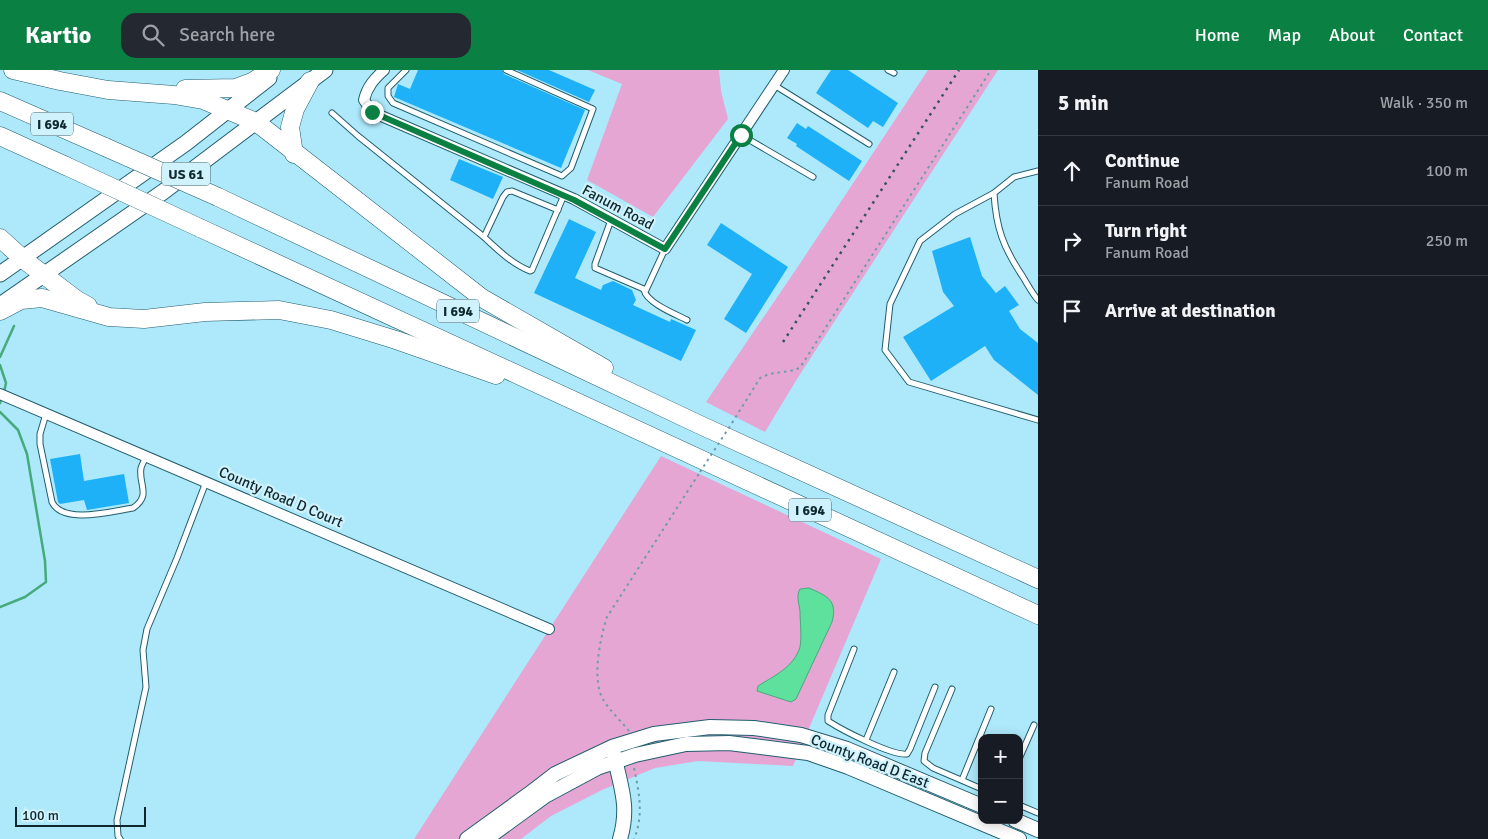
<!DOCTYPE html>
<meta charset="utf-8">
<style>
:root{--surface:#171b24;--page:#242831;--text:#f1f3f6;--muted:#9ea1a6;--line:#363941;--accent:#0b8043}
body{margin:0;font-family:Signika,sans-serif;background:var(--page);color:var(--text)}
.controls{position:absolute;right:15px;bottom:15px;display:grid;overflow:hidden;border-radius:10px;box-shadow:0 2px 12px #0003}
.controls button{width:45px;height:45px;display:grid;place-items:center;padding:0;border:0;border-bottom:1px solid var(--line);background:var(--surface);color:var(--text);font:25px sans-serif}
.scale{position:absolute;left:15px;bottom:12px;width:131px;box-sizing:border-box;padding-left:5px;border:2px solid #0f282e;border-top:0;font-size:14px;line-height:18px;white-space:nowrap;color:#0f282e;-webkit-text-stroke:4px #cff2fc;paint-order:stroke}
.stop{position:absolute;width:15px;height:15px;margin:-11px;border:4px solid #0b8043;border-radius:50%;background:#fff}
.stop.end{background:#0b8043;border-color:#fff;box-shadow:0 1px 5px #0008}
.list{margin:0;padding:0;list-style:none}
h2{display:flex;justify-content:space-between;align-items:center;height:65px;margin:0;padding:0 20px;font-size:21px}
h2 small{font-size:16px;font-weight:400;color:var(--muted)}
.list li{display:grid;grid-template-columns:32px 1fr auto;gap:15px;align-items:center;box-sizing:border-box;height:70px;padding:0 20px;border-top:1px solid var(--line)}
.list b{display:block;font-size:19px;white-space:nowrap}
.list p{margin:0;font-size:16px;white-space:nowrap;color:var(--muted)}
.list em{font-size:16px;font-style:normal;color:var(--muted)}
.icon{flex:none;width:28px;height:28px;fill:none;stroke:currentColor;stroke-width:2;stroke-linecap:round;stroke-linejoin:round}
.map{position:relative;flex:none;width:1038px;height:769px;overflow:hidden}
header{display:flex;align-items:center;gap:30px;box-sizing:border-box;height:70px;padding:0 25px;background:var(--accent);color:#fff}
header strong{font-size:24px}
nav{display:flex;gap:28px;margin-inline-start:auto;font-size:18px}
.search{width:350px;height:45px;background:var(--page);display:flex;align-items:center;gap:12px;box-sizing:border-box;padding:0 18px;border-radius:15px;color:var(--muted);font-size:19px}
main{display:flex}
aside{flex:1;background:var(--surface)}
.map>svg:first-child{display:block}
</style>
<header>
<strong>Kartio</strong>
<div class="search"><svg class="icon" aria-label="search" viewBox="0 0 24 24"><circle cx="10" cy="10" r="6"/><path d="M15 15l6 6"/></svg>Search here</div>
<nav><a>Home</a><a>Map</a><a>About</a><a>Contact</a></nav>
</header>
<main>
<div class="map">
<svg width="1038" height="769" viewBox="0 0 1038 769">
<rect width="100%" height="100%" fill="#ade9fb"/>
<g fill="#e5a6d3">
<path d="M 588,0 L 719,0 L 721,21 L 728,49 L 653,147 L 587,110 L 622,14 Z"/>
<path d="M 928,0 L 998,0 L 797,309 L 765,362 L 706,332 L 799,195 Z"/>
<path d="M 661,386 L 881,489 L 793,696 L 698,691 L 655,698 L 602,720 L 551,746 L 521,769 L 414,769 Z"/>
</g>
<path fill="#5ee19d" stroke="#46aa7c" d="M 809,518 C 827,526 838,530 832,552 L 796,629 L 791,632 L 757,621 L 758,616 C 774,606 794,597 800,577 C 802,566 800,552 800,541 C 799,533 796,526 800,519 Z"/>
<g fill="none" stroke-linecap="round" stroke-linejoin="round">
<g stroke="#46aa7c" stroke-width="2.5">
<path d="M 0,287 L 14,256"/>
<path d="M 0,295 L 6,313 L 4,322"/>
<path d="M 0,333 L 2,327"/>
<path d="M 0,342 L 18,360 L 27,384 L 45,491 L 46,512 L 25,527 L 0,537"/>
</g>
</g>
<g fill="#1eb1f8">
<path d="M 418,0 L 502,0 L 504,4 L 585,40 L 561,98 L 394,27 L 398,14 L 410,19 Z"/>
<path d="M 517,0 L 549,0 L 595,20 L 589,32 Z"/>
<path d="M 831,0 L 848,0 L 898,33 L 883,57 L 873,51 L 868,58 L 816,23 Z"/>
<path d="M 797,53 L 806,59 L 808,56 L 862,91 L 849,111 L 796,76 L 797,74 L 787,68 Z"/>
<path d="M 459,89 L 503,107 L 493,129 L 450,110 Z"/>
<path d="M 569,149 L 596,162 L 575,208 L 601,220 L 603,215 L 613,211 L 632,220 L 636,230 L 633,235 L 670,252 L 671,249 L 696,260 L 681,291 L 534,223 Z"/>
<path d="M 721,153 L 788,197 L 746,263 L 724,249 L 752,204 L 707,175 Z"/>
<path d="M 970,167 L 982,206 L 996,223 L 1005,216 L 1019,235 L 1009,241 L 1020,259 L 1038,273 L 1038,325 L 994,290 L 985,276 L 931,311 L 903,267 L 954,236 L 943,222 L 932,181 Z"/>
<path d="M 80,384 L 84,411 L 124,404 L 129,433 L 87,440 L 84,430 L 60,434 L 58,432 L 50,389 Z"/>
</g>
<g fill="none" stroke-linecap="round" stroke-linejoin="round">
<defs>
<g id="lane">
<path d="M 406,0 L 388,18 L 388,26 L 393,33 L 562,106 L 571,98 L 593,39 L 506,0"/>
<path d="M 888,0 L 894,3"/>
<path d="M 774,15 L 869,74"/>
<path d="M 332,43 L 358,66 L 484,167 C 498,180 512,194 530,201 L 532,200 L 564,125"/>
<path d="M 741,65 L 813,107"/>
<path d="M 1038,101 L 1014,107 L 994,123 C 996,158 1003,177 1023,207 C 1028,215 1032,223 1038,230"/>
<path d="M 994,123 L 955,144 L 920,171 L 890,234 L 885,280 L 909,312 L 1038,350"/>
<path d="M 611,150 L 595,194 L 595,198 L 646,220 L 665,179"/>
<path d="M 484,167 L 503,127 L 507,122 L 512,121 L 558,140"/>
<path d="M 644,220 C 647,233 675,244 687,250"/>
<path d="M 46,344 L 40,364 L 40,374 L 52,432 C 63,455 113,441 133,438 C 152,425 138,414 141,398 C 142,394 145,390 146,386"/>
<path d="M 854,579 L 828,645 L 828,651 C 842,660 892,686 907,684 L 910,679 L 935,617"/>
<path d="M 952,619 L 925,683 L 924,691 L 933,698 L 982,719"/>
<path d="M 866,670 L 894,602"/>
<path d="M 1019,689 L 1034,655"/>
<path d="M 962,710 L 991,639"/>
<path d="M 1019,735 L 1038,743"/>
<path d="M 120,769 L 118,766 L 117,750 L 146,617 L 143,580 L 147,559 L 177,488 L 206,412"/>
</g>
<g id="street">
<path d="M 384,0 C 374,9 367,17 364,30 L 372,42 L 574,129 L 665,179 L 784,0"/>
<path d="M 0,324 L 549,559"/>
</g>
<g id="secondary">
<path d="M 614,684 C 620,716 630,735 620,769"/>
<path d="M 1015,750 L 1038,760"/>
<path d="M 467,769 L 529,724 L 555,704 L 612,677 L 654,664 L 710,657 L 754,658 L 801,665 L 847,679 L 982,736"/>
<path d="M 486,769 L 545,726 L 597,698 L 635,685 L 686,674 L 729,673 L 808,683 L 848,697 L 1019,769"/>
</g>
<g id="primary">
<path d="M 0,204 L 186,73 L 269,8"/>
<path d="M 3,233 L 163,122 L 325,0"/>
</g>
<g id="highway">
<path d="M 13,0 L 60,11 L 108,20 L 174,25 L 203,30 L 256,52 L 482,228 L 604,298"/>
<path d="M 185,19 L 236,18 L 252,12 L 271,0"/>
<path d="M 0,31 L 105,77"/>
<path d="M 0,66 L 66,96"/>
<path d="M 294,84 L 290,57 L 295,39 L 310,11"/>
<path d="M 218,127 L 698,354 L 1038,509"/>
<path d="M 200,158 L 1038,545"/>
<path d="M 0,168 L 23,189 L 77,230 L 88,236"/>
<path d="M 0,241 L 21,230 L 42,228 L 109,247 L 144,249 L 205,242 L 279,240 L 331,250 L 396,270 L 496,305"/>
</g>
</defs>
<use href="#lane" stroke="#225e6e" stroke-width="7"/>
<use href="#street" stroke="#225e6e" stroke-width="12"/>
<use href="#secondary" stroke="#225e6e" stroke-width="16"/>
<use href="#primary" stroke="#225e6e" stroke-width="17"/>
<use href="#highway" stroke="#225e6e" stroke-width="19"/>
<g stroke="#6e9caa" stroke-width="2" stroke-dasharray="2.5 4" stroke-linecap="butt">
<path d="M 732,353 L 760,308 L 769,304 L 796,300 L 801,296 L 991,0"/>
<path d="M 629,661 C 621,651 611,642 604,631 C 591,612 600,568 607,547 L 700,402"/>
<path d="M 634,698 C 639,722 644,745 634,769"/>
</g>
<use href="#lane" stroke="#fff" stroke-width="5"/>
<use href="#street" stroke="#fff" stroke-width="10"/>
<use href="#secondary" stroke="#fff" stroke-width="14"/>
<use href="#primary" stroke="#fff" stroke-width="15"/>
<use href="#highway" stroke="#fff" stroke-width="18"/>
<path stroke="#34555e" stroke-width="2.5" stroke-dasharray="2.5 5" stroke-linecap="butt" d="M 783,272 L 959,0"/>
<defs>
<g id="highway-bridge">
<path d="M 105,77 L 218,127"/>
<path d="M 66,96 L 200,158"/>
</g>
</defs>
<use href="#highway-bridge" stroke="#225e6e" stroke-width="19" stroke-linecap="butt"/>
<path stroke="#6e9caa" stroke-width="2" stroke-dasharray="2.5 4" stroke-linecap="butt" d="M 700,402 L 732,353"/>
<use href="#highway-bridge" stroke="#fff" stroke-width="18"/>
</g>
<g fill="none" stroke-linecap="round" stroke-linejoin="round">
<path stroke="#0b8043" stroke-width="6" d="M 372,42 L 574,130 L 665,179 L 741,65"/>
</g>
<g text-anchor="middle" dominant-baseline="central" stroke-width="4.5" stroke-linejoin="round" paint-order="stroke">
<g fill="#cff2fc" stroke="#49656c" stroke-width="1">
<rect x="31" y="42.5" width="42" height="23" rx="4"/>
<rect x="162" y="92.5" width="48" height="23" rx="4"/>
<rect x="437" y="229.5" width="42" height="23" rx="4"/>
<rect x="789" y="428.5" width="42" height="23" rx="4"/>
</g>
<g font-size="14" font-weight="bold" fill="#0f282e">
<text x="52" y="54">I 694</text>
<text x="186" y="104">US 61</text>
<text x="458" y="241">I 694</text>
<text x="810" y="440">I 694</text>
</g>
<g font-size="15" fill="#0f282e" stroke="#cff2fc">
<text transform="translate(618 137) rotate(28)">Fanum Road</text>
<text transform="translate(281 427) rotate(23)">County Road D Court</text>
<text transform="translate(870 691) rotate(21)">County Road D East</text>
</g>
</g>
</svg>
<div class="controls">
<button>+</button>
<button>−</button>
</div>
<div class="scale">100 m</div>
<div class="stop" style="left:741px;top:65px"></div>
<div class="stop end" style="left:372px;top:42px"></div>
</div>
<aside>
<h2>5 min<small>Walk · 350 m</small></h2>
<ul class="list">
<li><svg class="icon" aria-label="ahead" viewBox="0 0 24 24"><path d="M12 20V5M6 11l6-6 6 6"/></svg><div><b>Continue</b><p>Fanum Road</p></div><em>100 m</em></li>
<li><svg class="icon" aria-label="right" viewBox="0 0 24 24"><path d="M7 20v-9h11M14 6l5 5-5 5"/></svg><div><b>Turn right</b><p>Fanum Road</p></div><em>250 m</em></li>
<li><svg class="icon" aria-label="arrive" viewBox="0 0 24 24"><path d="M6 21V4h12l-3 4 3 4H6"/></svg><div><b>Arrive at destination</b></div></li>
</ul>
</aside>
</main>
